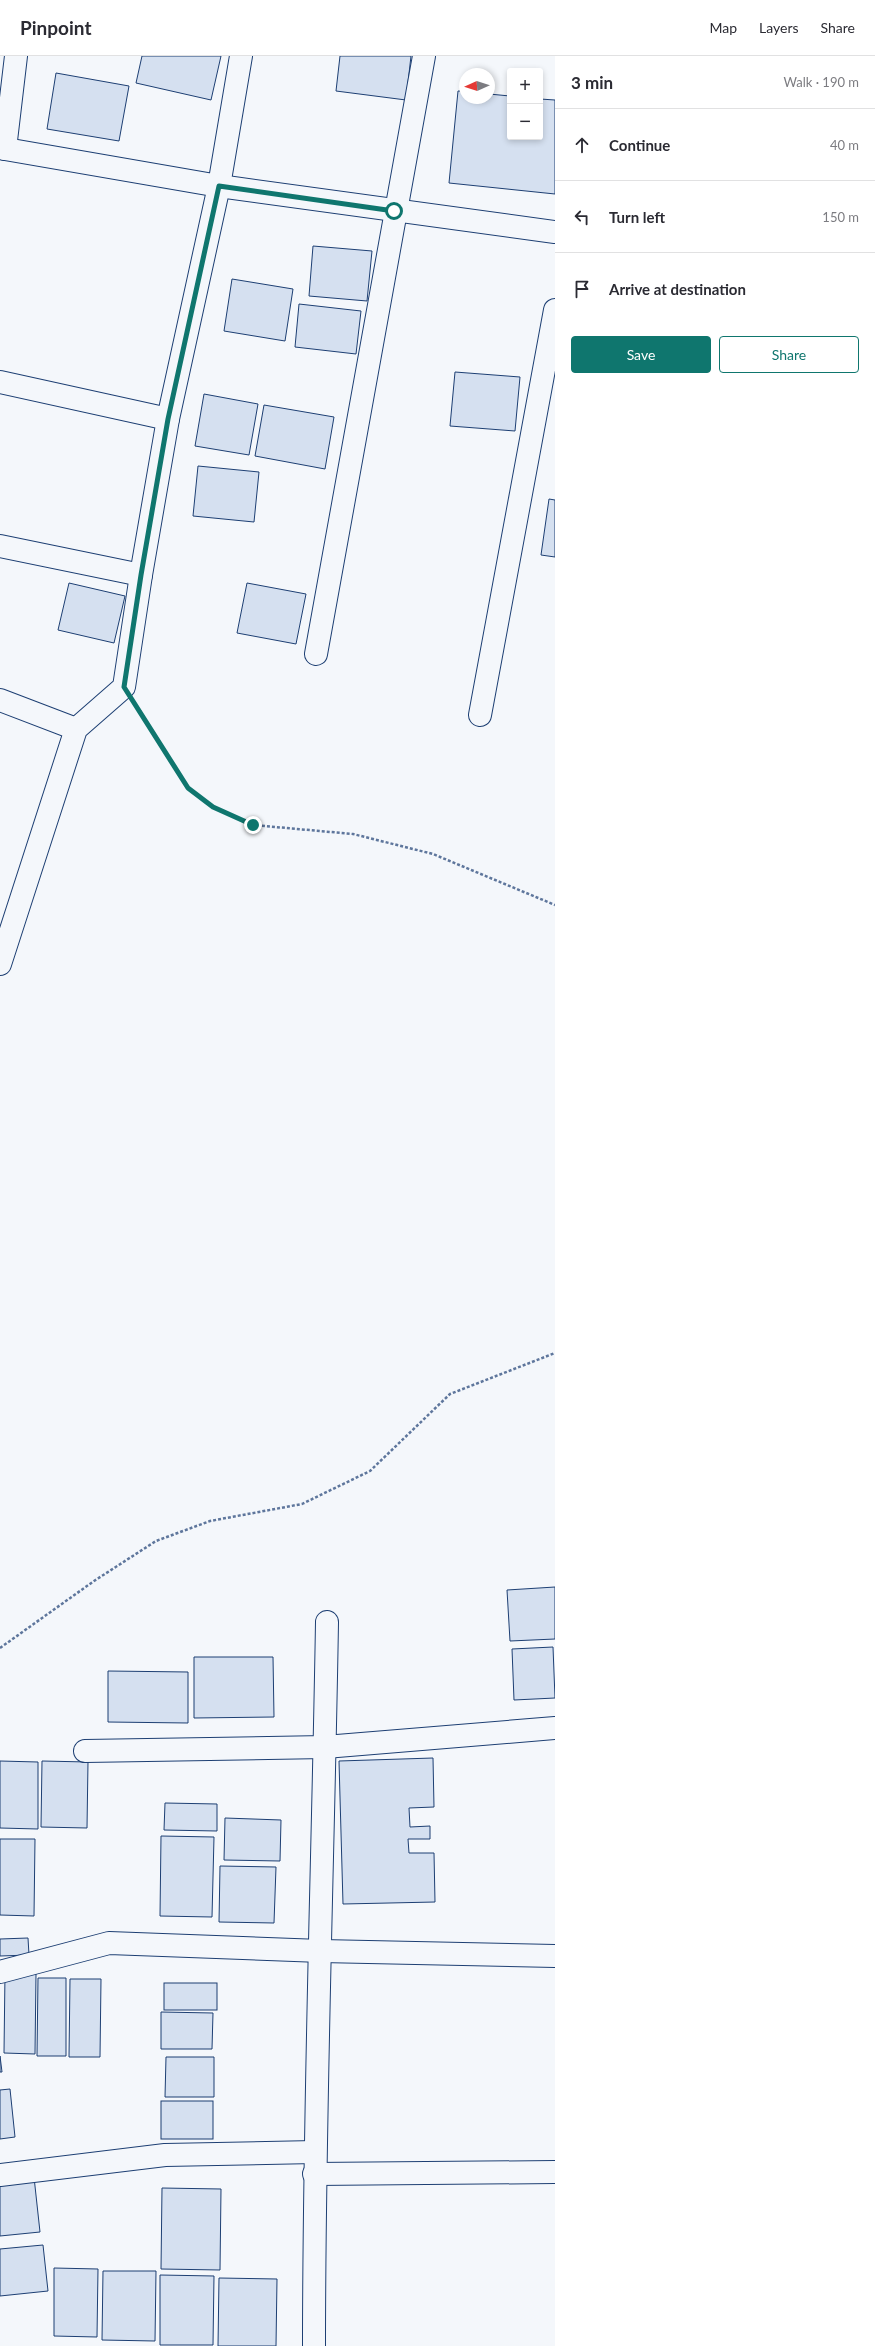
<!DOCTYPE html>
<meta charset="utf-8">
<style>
:root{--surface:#fff;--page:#f2f2f3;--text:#2b2b33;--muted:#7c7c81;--line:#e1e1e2;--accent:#0f766e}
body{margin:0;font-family:Lato,sans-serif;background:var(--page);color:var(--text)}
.controls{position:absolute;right:12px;top:12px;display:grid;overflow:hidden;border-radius:4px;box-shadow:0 2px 6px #0003}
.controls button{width:36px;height:36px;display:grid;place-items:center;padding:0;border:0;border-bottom:1px solid var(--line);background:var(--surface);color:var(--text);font:20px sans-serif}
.compass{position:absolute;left:459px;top:12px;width:36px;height:36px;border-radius:50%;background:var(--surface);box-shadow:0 2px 6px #0003;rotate:267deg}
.stop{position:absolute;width:12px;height:12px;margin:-9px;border:3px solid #0f766e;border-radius:50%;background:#fff}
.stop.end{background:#0f766e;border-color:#fff;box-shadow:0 1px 4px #0008}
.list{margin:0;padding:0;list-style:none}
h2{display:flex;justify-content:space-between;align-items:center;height:52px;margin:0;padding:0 16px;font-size:17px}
h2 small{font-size:13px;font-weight:400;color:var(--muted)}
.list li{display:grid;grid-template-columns:26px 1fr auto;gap:12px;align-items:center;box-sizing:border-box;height:72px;padding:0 16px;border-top:1px solid var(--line)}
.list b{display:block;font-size:15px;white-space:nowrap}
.list em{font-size:13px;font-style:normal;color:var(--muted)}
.actions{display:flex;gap:8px;padding:12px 16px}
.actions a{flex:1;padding:9px 0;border:1px solid var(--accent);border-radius:4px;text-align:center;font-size:14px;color:var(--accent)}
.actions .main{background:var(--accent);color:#fff}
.icon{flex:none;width:22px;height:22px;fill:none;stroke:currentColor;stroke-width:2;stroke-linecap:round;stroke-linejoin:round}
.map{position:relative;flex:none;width:555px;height:2290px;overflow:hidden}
header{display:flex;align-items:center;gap:24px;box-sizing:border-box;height:56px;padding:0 20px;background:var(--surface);border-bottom:1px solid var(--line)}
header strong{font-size:19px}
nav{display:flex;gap:22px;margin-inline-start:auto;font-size:14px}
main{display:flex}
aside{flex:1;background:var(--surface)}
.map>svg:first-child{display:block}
</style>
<header>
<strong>Pinpoint</strong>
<nav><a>Map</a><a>Layers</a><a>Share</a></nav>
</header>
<main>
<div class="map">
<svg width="555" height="2290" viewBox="0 0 555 2290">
<rect width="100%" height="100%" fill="#f4f7fb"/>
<g fill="#d5e0f0" stroke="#1d3f73">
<path d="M 142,0 L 221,0 L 211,44 L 136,27 Z"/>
<path d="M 340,0 L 411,0 L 406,44 L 336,35 Z"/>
<path d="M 56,17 L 129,30 L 119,85 L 47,73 Z"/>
<path d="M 458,35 L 465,35 L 465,42 L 489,42 L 489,38 L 510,40 L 510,81 L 540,81 L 540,43 L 555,44 L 555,138 L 449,127 Z"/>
<path d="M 313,190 L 372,195 L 367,245 L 309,240 Z"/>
<path d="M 232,223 L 293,233 L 285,285 L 224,275 Z"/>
<path d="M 299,248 L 361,255 L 356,298 L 295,291 Z"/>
<path d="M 455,316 L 520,321 L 515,375 L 450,370 Z"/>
<path d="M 204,338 L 258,348 L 249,399 L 195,390 Z"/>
<path d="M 264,349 L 334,361 L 325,413 L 255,400 Z"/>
<path d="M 198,410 L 259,416 L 254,466 L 193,460 Z"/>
<path d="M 549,443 L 555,444 L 555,501 L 541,499 Z"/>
<path d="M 69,527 L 125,540 L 114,587 L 58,574 Z"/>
<path d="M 247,527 L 306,538 L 296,588 L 237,577 Z"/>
<path d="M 555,1531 L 555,1583 L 510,1585 L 507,1534 Z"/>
<path d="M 553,1591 L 555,1642 L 514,1644 L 512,1593 Z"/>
<path d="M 194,1601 L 273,1601 L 274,1661 L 194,1662 Z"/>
<path d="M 108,1615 L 188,1616 L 188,1667 L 108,1666 Z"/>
<path d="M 433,1702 L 434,1751 L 409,1752 L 410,1771 L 430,1770 L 430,1783 L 408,1783 L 409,1797 L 434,1797 L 435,1846 L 343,1848 L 339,1705 Z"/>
<path d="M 0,1705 L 38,1706 L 38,1773 L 0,1772 Z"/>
<path d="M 42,1705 L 88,1706 L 87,1772 L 41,1771 Z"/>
<path d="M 165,1747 L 217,1748 L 217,1775 L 164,1774 Z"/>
<path d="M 225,1762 L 281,1764 L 280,1805 L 224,1804 Z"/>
<path d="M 161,1780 L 214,1781 L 212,1861 L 160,1860 Z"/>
<path d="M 0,1783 L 35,1783 L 34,1860 L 0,1859 Z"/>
<path d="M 220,1810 L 276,1811 L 274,1867 L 219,1866 Z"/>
<path d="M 28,1882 L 29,1899 L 0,1900 L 0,1883 Z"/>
<path d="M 5,1917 L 36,1918 L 35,1998 L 4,1997 Z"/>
<path d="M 38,1922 L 66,1922 L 66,2000 L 37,2000 Z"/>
<path d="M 70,1923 L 101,1923 L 100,2001 L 69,2001 Z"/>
<rect x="164" y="1927" width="53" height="27"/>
<path d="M 161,1956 L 213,1957 L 212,1993 L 161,1993 Z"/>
<path d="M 0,2000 L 2,2016 L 0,2016 Z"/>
<path d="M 166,2001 L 214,2001 L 214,2041 L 165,2041 Z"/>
<path d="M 10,2033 L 15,2081 L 0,2083 L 0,2034 Z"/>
<rect x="161" y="2045" width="52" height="38"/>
<path d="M 34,2121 L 40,2176 L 0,2180 L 0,2125 Z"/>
<path d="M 162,2132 L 221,2133 L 220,2214 L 161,2213 Z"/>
<path d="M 43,2189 L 48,2235 L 0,2240 L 0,2193 Z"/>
<path d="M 54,2212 L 98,2213 L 97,2281 L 54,2280 Z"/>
<path d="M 103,2215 L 156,2215 L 155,2285 L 102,2284 Z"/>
<path d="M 160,2219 L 214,2220 L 213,2289 L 160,2289 Z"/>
<path d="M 219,2222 L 277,2223 L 276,2290 L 218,2290 Z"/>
</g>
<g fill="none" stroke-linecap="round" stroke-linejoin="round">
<defs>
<g id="minor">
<path d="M 0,92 L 219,130 L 555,176"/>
<path d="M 5,93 L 16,0"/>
<path d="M 0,326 L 168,363"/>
<path d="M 0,490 L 141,519"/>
<path d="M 316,598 L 424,0"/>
<path d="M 0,644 L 76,673"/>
<path d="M 480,659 L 555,254"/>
<path d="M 0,908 L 76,673 L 124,631 L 141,519 L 168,363 L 219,130 L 241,0"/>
<path d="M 85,1695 L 325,1691 L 555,1672"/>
<path d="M 0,1916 L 109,1887 L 321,1895 L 555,1900"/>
<path d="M 314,2118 L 555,2116"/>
<path d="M 0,2119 L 165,2099 L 315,2096"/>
<path d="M 314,2290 C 314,2049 323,1807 327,1566"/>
</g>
</defs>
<use href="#minor" stroke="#1d3f73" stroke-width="24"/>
<g stroke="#5e769c" stroke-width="2.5" stroke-dasharray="3 2" stroke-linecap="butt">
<path d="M 140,655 L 188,732 L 213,751 L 253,769 L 353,778 L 433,798 L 555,849"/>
<path d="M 0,1592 L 94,1525 L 156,1485 L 210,1465 L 302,1448 L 370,1415 L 450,1338 L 555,1297"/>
</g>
<use href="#minor" stroke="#f4f7fb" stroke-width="22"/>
</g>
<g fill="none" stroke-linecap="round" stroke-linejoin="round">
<path stroke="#0f766e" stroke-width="5" d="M 253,769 L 213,751 L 188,732 L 124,631 L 141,519 L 168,363 L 219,130 L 394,155"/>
</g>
</svg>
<div class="controls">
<button>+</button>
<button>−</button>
</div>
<svg class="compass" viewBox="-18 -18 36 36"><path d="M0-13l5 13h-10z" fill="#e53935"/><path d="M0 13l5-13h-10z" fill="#7c7c81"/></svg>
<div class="stop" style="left:394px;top:155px"></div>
<div class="stop end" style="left:253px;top:769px"></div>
</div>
<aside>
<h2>3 min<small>Walk · 190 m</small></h2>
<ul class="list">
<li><svg class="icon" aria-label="ahead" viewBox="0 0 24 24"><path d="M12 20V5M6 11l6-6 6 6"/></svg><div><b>Continue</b></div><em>40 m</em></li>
<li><svg class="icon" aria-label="left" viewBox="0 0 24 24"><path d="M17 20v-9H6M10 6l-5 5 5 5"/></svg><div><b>Turn left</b></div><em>150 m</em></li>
<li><svg class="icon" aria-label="arrive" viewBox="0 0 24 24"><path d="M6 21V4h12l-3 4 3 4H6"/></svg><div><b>Arrive at destination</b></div></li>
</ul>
<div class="actions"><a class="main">Save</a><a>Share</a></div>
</aside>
</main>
